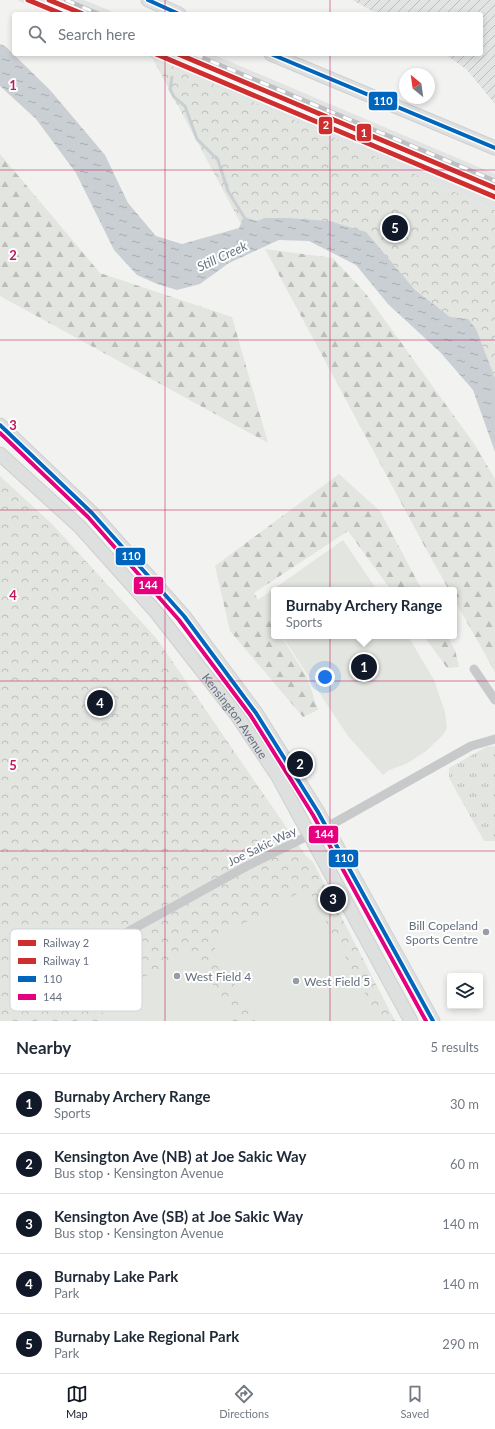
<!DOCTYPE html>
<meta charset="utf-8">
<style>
:root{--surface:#fff;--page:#f6f6f7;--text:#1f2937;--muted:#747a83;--line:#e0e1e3;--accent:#111827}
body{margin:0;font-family:Lato,sans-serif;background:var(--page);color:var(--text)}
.controls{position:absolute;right:12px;bottom:12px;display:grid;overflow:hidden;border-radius:4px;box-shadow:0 2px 6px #0003}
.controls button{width:36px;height:36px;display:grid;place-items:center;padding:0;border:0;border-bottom:1px solid var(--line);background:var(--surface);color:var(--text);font:20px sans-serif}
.compass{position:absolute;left:399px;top:68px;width:36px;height:36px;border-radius:50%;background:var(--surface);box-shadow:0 2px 6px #0003;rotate:331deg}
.you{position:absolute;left:325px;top:677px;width:14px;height:14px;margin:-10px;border:3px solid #fff;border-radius:50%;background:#1a73e8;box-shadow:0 0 0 6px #1a73e833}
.badge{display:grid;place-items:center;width:26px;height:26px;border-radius:50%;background:var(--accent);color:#fff;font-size:13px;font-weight:700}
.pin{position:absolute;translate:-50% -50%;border:2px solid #fff;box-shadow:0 1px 4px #0006}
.popup{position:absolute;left:271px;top:587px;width:186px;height:52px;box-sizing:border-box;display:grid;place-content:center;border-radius:4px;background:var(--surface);filter:drop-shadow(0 1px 3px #0005);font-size:13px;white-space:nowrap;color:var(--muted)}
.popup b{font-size:15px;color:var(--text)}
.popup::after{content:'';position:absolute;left:50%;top:100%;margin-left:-8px;border:8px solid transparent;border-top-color:var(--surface)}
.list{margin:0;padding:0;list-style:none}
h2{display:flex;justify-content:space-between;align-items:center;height:52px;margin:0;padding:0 16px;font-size:17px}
h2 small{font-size:13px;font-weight:400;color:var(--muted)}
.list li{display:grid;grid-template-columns:26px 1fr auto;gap:12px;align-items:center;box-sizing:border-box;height:60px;padding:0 16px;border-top:1px solid var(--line)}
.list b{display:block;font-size:15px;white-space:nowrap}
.list p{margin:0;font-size:13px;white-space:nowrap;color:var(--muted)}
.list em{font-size:13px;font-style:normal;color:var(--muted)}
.icon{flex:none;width:22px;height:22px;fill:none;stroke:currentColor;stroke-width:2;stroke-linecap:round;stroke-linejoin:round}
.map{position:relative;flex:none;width:495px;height:1021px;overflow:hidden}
.search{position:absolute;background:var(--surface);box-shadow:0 2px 6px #0003;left:12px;right:12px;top:12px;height:44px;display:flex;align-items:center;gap:10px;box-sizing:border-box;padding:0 14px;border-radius:4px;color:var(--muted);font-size:15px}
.sheet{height:352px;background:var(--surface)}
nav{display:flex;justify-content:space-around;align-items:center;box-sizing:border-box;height:56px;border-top:1px solid var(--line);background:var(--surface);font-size:11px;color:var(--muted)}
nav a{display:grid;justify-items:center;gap:2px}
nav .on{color:var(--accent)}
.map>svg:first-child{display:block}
</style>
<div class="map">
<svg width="495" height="1021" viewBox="0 0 495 1021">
<defs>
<pattern id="industrial-furrows" width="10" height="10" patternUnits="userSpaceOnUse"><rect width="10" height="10" fill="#e2e4e4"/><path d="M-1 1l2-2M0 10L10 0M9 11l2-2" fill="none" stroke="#bbbdbe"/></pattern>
<pattern id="grass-tufts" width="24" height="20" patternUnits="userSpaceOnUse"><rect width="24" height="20" fill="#e2e5e0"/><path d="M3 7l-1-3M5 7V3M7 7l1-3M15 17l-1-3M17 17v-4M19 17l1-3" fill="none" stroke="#bbbebb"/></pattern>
<pattern id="forest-firs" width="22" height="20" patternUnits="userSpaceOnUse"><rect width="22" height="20" fill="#e2e5e0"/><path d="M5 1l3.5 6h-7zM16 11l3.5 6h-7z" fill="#bbbebb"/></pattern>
<pattern id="park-crowns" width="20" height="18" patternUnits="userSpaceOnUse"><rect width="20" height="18" fill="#e2e5e0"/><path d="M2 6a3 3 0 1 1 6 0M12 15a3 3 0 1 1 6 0" fill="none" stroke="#bbbebb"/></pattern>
<pattern id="water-ripples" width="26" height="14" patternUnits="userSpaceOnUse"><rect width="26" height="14" fill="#c9cfd3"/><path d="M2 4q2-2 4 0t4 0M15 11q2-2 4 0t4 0" fill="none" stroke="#a7acb0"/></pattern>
</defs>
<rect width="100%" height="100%" fill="#f2f3f1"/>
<g fill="#e2e4e4">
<path d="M 17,0 L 84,0 L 118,14 L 50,14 Z"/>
<path d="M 144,54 L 212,54 L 495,174 L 495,210 Z"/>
</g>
<path fill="url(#industrial-furrows)" d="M 352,0 L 495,0 L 495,104 L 467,70 L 445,54 L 481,54 L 481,14 L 378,14 Z"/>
<path fill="url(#grass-tufts)" d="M 495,746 L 495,841 L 484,841 L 449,778 L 449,768 L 486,747 Z"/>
<g fill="url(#forest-firs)">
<path d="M 0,154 L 100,273 L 232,317 L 268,443 L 0,296 Z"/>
<path d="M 265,249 L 333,258 L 366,294 L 475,445 L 495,479 L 495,672 L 454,599 L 454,590 L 449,590 L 426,549 Z"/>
<path d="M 339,474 L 380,511 L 422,590 L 391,590 L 348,531 L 254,593 L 274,625 L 274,636 L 281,636 L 307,677 L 318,710 L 303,717 L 230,631 L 215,566 Z"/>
<path d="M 424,636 L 447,636 L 455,650 L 459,667 L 447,668 Z"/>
</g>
<g fill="url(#park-crowns)">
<path d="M 152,57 L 495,210 L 495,398 L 348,232 L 241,224 Z"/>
<path d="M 0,476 L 53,525 L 157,639 L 306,856 L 313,862 L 395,1021 L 0,1021 Z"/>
</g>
<g fill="#e2e5e0">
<path d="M 343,540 L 377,590 L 274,590 L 274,624 L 258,600 Z"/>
<path d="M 282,636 L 408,636 L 434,680 L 445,712 L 447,728 L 443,735 L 426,751 L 406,764 L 389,770 L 383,775 L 348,736 Z"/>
<path d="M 308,888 L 380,1021 L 255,1021 L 211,941 Z"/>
<path d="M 194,950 L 233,1021 L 107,1021 L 97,1002 Z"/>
</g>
<path fill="url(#water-ripples)" d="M 0,44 L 5,46 L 50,90 L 105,155 L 128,203 L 156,236 L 182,244 L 239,228 L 244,217 L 257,221 L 265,218 L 287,218 L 329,221 L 366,232 L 415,290 L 450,317 L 468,319 L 476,329 L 495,378 L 495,452 L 473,390 L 440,352 L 388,304 L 356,265 L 309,241 L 279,240 L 229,263 L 200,284 L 177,290 L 157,284 L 137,275 L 114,250 L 76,173 L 36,119 L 0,86 Z"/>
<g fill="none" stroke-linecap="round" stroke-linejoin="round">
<path stroke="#c9cfd3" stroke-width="3" d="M 172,77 L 170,89 L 174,97 L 185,106 L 197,139 L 218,160 L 228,191 L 244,217"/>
<defs>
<g id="secondary">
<path d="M 148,0 L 179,14"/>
<path d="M 271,54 L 495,148"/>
<path d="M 0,425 L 92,513 L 184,616 L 256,713 L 318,812 L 433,1021"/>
<path id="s1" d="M 0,454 L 80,527 L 156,612 L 236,714 L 277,775 L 411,1021"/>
</g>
</defs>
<use href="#secondary" stroke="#cecfcf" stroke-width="15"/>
<g stroke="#c8c9cb" stroke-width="9">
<path d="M 474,669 L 495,700"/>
<circle cx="45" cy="985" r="21"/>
<path d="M 53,966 L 84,956 L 247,866 L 336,822 L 471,746 L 495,739"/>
<path d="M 66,986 L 84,956"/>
</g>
<use href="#secondary" stroke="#dedfdf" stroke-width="13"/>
<defs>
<g id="rail">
<path d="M 66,0 L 99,14"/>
<path d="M 194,54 L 495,181"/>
</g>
</defs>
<use href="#rail" stroke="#bfc0c1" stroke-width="4.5"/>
<use href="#rail" stroke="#fff" stroke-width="3" stroke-dasharray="9" stroke-linecap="butt"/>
<defs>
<g id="bus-1">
<path d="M 148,0 L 179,14"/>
<path d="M 271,54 L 495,148"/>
<path d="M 0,425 L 92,513 L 184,616 L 256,713 L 318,812 L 433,1021"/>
</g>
<path id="bus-2" d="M 0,433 L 88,517 L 179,620 L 251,716 L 313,815 L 426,1021"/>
</defs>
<use href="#bus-1" stroke="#fff" stroke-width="7"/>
<use href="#bus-2" stroke="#fff" stroke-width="7"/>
<use href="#bus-1" stroke="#0065bd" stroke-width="4"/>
<use href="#bus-2" stroke="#e5007d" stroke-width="4"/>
<defs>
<g id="rail-1">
<path d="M 28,0 L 62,14"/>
<path d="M 156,54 L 495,197"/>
</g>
<g id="rail-2">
<path d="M 49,0 L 83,14"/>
<path d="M 178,54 L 495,188"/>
</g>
</defs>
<use href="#rail-1" stroke="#fff" stroke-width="8"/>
<use href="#rail-2" stroke="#fff" stroke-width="8"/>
<use href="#rail-1" stroke="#cf2e2f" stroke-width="5"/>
<use href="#rail-2" stroke="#cf2e2f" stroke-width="5"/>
</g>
<path fill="none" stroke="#c2185b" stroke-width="1" stroke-opacity="0.55" d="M 165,0 L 165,14M 330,0 L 330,14M 165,54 L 165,1021M 330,54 L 330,1021M 0,170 L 495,170M 0,340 L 495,340M 0,510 L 495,510M 0,681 L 495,681M 0,851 L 495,851"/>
<g fill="#969da7" stroke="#fff" stroke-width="1.5">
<circle cx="486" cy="932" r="4"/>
<circle cx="177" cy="976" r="4"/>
<circle cx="296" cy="981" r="4"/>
</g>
<g text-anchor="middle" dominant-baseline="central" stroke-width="4" stroke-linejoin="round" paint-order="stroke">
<g font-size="12" fill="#656f7f" stroke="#fff">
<text stroke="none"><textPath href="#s1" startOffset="353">Kensington Avenue</textPath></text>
<text transform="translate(262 846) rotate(-26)">Joe Sakic Way</text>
</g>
<g font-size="12" fill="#656f7f" stroke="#fff" text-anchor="start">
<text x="478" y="925" text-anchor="end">Bill Copeland<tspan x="478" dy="14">Sports Centre</tspan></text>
<text x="185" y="976">West Field 4</text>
<text x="304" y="981">West Field 5</text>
</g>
<g font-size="13" font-style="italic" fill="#667784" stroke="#fff">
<text transform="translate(222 256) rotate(-25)">Still Creek</text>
</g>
</g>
<rect x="10" y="929" width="132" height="82" rx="6" fill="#fff" stroke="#d1d4d9" stroke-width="1"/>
<rect x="18" y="940" width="18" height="6" fill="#cf2e2f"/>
<rect x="18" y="958" width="18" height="6" fill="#cf2e2f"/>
<rect x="18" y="976" width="18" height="6" fill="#0065bd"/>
<rect x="18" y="994" width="18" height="6" fill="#e5007d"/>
<g font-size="11" fill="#656f7f">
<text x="43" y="947">Railway 2</text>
<text x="43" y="965">Railway 1</text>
<text x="43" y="983">110</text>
<text x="43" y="1001">144</text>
</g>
<g font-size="13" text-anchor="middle" font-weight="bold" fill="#c2185b" stroke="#fff" stroke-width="4" stroke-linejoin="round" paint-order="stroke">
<text x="13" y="90">1</text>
<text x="13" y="260">2</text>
<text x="13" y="430">3</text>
<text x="13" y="600">4</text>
<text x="13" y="770">5</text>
</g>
<g stroke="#fff" stroke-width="1.5">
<rect x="368" y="91" width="30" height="20" rx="4" fill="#0065bd"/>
<rect x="318" y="116" width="15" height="19" rx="4" fill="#cf2e2f"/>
<rect x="356" y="123" width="16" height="19" rx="4" fill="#cf2e2f"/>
<rect x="115" y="547" width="31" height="19" rx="4" fill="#0065bd"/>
<rect x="133" y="576" width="31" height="19" rx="4" fill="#e5007d"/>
<rect x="308" y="825" width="31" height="19" rx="4" fill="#e5007d"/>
<rect x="328" y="849" width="31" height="19" rx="4" fill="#0065bd"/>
</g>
<g font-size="11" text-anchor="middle" font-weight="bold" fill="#fff">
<text x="383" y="105">110</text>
<text x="326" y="129">2</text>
<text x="364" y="137">1</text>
<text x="131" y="560">110</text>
<text x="148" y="589">144</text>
<text x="324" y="838">144</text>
<text x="344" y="862">110</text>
</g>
</svg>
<div class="controls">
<button><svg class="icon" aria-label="layers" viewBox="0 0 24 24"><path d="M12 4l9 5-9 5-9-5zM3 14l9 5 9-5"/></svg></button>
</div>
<svg class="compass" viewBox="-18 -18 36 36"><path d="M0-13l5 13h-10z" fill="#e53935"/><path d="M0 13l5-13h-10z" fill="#747a83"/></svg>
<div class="you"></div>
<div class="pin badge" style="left:364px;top:667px">1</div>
<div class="popup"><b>Burnaby Archery Range</b>Sports</div>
<div class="pin badge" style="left:300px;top:764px">2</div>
<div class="pin badge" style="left:333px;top:899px">3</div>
<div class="pin badge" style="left:100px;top:703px">4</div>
<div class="pin badge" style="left:395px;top:228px">5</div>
<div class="search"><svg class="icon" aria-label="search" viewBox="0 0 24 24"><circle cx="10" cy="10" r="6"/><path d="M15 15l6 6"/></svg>Search here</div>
</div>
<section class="sheet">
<h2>Nearby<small>5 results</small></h2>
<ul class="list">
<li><span class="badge">1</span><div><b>Burnaby Archery Range</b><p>Sports</p></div><em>30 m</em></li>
<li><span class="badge">2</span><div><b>Kensington Ave (NB) at Joe Sakic Way</b><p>Bus stop · Kensington Avenue</p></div><em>60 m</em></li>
<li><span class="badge">3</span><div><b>Kensington Ave (SB) at Joe Sakic Way</b><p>Bus stop · Kensington Avenue</p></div><em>140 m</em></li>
<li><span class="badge">4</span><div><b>Burnaby Lake Park</b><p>Park</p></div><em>140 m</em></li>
<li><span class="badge">5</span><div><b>Burnaby Lake Regional Park</b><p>Park</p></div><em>290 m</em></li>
</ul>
</section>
<nav>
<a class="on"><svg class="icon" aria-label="map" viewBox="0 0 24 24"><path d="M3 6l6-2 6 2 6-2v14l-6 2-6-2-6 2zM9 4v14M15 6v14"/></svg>Map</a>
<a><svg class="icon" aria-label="directions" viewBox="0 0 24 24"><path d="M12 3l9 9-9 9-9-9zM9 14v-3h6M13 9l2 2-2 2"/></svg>Directions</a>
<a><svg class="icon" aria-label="saved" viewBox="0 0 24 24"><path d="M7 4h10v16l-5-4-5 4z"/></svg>Saved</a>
</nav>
